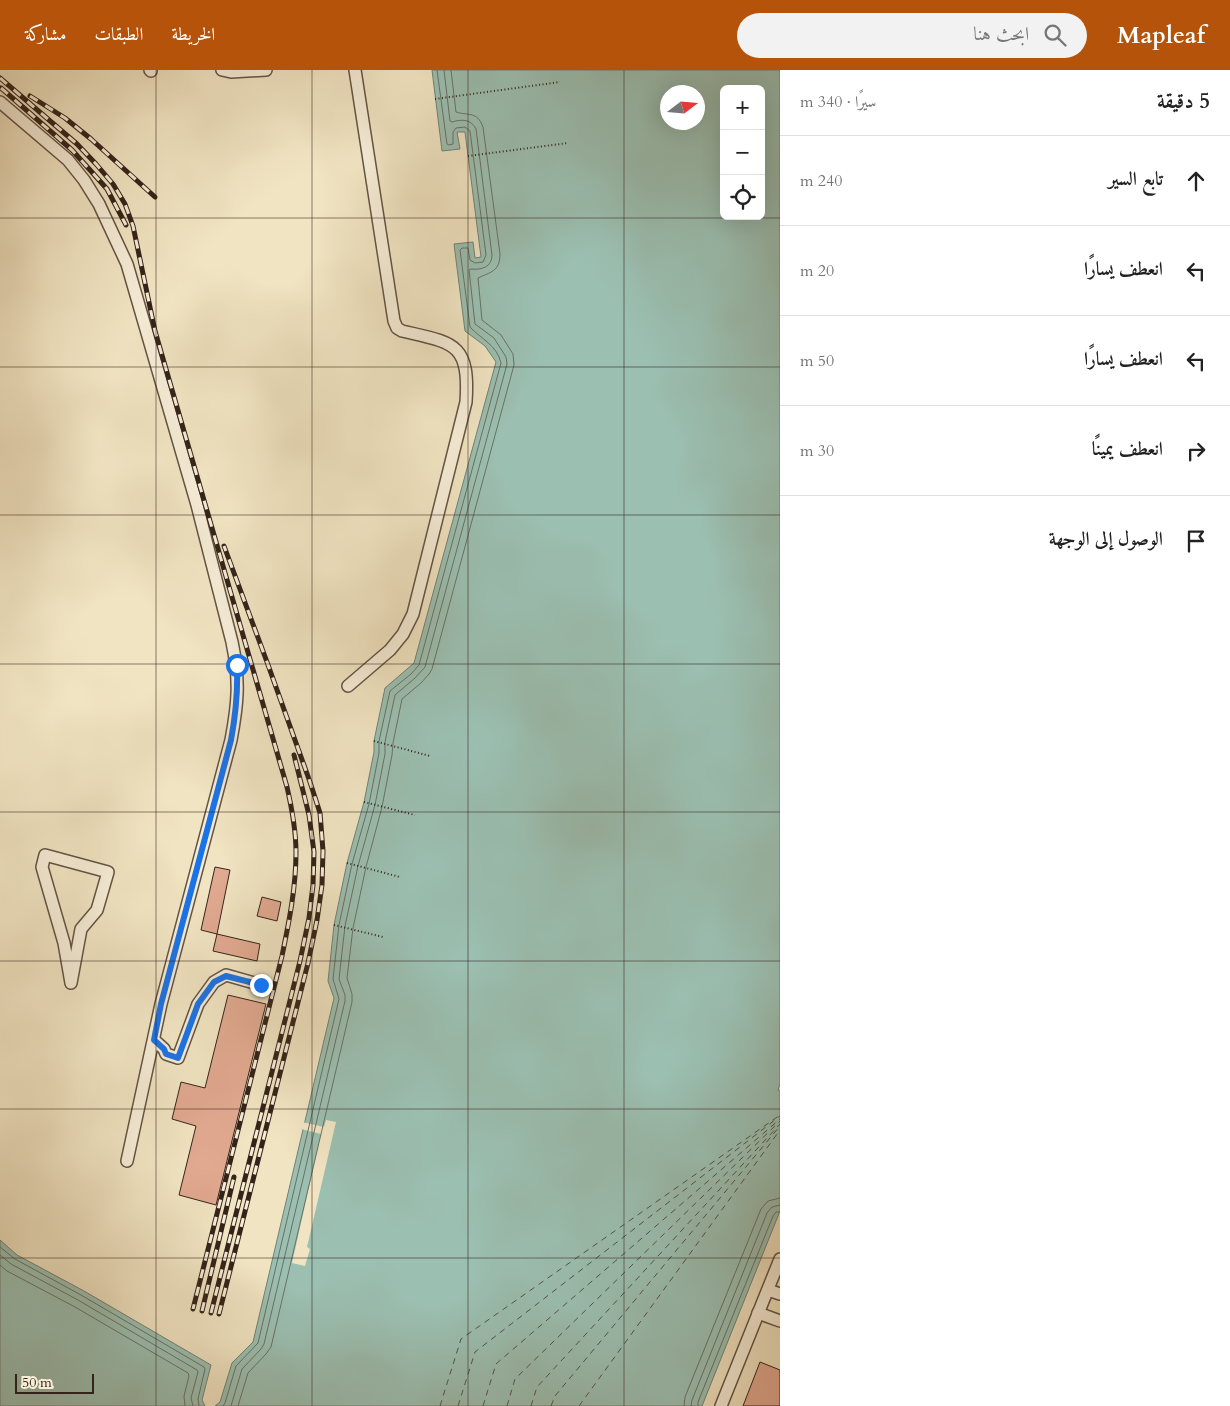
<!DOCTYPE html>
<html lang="ar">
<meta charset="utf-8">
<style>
:root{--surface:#fff;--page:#f2f2f2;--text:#222;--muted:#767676;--line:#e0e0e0;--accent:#b45309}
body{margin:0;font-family:Cardo,Amiri,serif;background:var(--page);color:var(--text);direction:rtl}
.controls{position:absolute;right:15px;top:15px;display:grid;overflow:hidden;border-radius:8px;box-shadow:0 5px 20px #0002}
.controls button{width:45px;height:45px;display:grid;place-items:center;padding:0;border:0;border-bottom:1px solid var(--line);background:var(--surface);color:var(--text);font:25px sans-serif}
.compass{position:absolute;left:660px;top:15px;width:45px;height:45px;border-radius:50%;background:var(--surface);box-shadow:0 5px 20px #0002;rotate:74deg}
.scale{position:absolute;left:15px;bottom:12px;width:79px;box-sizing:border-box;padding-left:5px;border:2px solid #34231a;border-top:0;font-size:14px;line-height:18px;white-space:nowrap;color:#34231a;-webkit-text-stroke:4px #f6edd7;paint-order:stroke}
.stop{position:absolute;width:15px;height:15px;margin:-11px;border:4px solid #1a73e8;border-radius:50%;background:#fff}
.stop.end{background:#1a73e8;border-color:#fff;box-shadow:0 1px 5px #0008}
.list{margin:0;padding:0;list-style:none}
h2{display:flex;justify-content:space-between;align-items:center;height:65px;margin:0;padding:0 20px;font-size:21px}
h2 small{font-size:16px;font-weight:400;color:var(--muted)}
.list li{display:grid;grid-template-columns:32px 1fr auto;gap:15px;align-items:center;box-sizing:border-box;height:90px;padding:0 20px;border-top:1px solid var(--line)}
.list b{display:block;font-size:19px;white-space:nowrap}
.list em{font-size:16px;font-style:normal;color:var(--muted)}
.icon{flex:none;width:28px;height:28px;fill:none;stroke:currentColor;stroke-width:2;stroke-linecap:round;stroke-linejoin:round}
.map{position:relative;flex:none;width:780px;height:1336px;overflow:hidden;direction:ltr}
header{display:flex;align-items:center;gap:30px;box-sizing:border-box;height:70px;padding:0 25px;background:var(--accent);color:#fff}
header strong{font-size:24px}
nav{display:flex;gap:28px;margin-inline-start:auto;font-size:18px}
.search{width:350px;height:45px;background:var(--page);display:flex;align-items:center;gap:12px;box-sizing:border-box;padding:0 18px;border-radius:28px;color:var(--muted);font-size:19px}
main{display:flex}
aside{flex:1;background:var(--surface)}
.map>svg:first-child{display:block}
</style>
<header>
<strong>Mapleaf</strong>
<div class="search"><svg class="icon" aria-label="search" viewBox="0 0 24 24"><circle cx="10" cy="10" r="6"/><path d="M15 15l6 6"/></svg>ابحث هنا</div>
<nav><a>الخريطة</a><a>الطبقات</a><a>مشاركة</a></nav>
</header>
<main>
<aside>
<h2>5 دقيقة<small>سيرًا · 340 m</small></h2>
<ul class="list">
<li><svg class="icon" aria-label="ahead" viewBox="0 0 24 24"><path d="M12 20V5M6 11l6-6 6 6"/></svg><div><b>تابع السير</b></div><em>240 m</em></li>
<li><svg class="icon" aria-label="left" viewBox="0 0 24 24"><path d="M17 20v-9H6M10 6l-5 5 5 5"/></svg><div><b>انعطف يسارًا</b></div><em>20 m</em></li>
<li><svg class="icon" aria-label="left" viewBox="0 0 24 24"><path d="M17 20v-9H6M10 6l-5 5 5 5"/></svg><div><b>انعطف يسارًا</b></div><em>50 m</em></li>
<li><svg class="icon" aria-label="right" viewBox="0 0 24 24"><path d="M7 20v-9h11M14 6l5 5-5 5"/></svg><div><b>انعطف يمينًا</b></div><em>30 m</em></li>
<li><svg class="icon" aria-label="arrive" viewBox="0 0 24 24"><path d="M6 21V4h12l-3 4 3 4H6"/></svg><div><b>الوصول إلى الوجهة</b></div></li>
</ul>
</aside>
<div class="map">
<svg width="780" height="1336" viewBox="0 0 780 1336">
<rect width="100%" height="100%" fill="#f1e4c2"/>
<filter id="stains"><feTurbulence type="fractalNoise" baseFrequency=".004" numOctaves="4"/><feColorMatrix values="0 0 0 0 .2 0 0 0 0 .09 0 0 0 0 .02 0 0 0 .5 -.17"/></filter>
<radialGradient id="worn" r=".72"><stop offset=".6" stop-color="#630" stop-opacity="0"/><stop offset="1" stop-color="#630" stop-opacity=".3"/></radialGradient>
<g fill="#9bbfb1" stroke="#728175" fill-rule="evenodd">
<path d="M 432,0 L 780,0 L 780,1014 L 778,1020 L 780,1021 L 780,1141 L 702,1336 L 215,1336 L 220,1332 L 232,1293 L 253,1272 L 334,928 L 328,911 L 334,855 L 347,793 L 364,732 L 374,682 L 374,671 L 385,618 L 414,593 L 496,292 L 485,276 L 465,261 L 454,174 L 473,172 L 475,188 L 481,187 L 465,62 L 457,62 L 460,79 L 442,81 ZM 724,19 L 761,19 L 761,146 L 724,146 ZM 668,22 L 698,22 L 698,52 L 668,52 Z"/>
<path d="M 0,1170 L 17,1185 L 84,1221 L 211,1295 L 202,1330 L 205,1336 L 0,1336 Z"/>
</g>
<path fill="#f1e4c2" d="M 326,1050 L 336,1052 L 307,1177 L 310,1179 L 305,1196 L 292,1193 L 321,1064 L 301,1059 L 302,1052 L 324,1057 Z"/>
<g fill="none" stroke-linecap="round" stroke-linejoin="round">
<g stroke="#687166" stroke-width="1">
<path d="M 0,1177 L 15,1189 L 81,1225 L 204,1297 L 205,1299 L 198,1329 L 199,1336"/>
<path d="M 0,1185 L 11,1194 L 78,1230 L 197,1300 L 198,1302 L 191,1328 L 193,1336"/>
<path d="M 0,1195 L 7,1201 L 75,1237 L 188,1303 L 189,1306 L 184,1326 L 185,1336"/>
<path d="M 223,1336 L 225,1333 L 236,1296 L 258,1273 L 339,929 L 333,909 L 339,855 L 352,794 L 369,734 L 379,683 L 379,671 L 390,621 L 411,604 L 419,595 L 501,293 C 497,275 481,269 470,257 L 460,180 L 462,178 L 468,178 L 470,190 L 475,193 L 483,192 L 486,185 L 470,61 L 465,57 L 456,58 L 453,62 L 453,74 L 449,75 L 447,74 L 437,0"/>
<path d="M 231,1336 L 242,1299 L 261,1279 L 264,1274 L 345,931 L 345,925 L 339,909 L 345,856 L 358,796 L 375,735 L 385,684 L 385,672 L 395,625 L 415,608 L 425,597 L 507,294 L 506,287 L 494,268 L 475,254 L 469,200 L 471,199 C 482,200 492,197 492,185 L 476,59 C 471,49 462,49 452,52 L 450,51 L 444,0"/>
<path d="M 238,1336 L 248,1303 L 266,1284 L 271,1277 L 352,932 L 352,924 L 347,908 L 353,858 L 366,797 L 382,737 L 392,685 L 393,673 L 402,629 L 421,613 L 429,604 L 432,599 L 514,295 L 513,284 L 501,265 L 482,250 L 478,208 C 490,202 500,202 500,184 L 483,57 C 477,41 469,46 456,42 L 451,0"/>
<path d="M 684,1336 L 685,1327 L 761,1139 L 768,1131 L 780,1128"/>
<path d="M 691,1336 L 692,1330 L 767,1143 L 772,1137 L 780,1135"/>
<path d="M 698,1336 L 698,1332 L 773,1146 L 776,1142 L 780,1142"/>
</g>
<g stroke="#535247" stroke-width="1" stroke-dasharray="6 5" stroke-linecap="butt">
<path d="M 440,1336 L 461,1269 L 780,1045"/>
<path d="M 458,1336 L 475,1282 L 780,1046"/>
<path d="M 483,1336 L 496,1294 L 780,1049"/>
<path d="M 507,1336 L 515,1309 L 780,1051"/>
<path d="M 531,1336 L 537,1317 L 780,1054"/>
<path d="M 551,1336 L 555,1326 L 780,1056"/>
<path d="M 579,1336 L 780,1060"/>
</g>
</g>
<g fill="#e1a990" stroke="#34231a">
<path d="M 215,797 L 230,800 L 217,864 L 201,860 Z"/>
<path d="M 262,827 L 281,832 L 277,851 L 257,846 Z"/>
<path d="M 217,864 L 260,874 L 257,891 L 213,881 Z"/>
<path d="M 228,925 L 266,934 L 216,1135 L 179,1125 L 196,1056 L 172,1049 L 181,1012 L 205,1018 Z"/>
<path d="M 760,1292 L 780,1300 L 780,1336 L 743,1336 Z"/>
</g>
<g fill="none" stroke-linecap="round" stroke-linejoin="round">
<defs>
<g id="minor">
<path d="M 150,0 L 151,1"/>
<path d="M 222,0 L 231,2 L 266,0"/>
<path d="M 0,32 L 68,90 L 84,110 L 99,134 L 127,194 L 197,435 L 232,572 C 240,610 238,633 231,670 L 161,934 L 127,1091"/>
<path d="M 348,616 L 390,580 L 403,564 L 413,544 L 466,332 C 470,272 453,273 402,261 L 397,258 L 394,251 L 355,0"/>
<path d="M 45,785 L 108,802 L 97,840 L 81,859 L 71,913 L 64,873 L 42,797 Z"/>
<path d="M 154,970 L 164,979 L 166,984 L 178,988 L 198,934 L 214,912 L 226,905 L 261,915"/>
<path d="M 768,1220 L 780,1224"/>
<path d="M 758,1243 L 780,1251"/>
<path d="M 721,1336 L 780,1189"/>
</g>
</defs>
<use href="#minor" stroke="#635344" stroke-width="14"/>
<g stroke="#34231a" stroke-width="2" stroke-dasharray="1 2.5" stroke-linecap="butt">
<path d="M 435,29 L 560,12"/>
<path d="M 468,86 L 568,73"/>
<path d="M 374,671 L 430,686"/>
<path d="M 364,732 L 415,745"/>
<path d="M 347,793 L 400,807"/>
<path d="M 334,855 L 383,867"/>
</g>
<use href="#minor" stroke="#f6edd7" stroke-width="11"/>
<defs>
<g id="rail">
<path d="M 0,8 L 77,74 L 96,94 L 113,114 L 125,134 L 133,156 L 155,261 L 287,717 C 292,739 296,760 296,782 C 296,818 289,852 282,886 L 193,1239"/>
<path d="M 1,18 L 72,80 L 90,100 L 107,119 L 126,155"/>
<path d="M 30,26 L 65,48 L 91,69 L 155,127"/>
<path d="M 202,1241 L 234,1107"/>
<path d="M 211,1243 L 300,891 L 309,848 L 313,815 L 314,782 L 309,745 L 294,685"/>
<path d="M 219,1244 L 308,893 L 317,850 L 322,815 L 323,781 L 320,743 L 310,712 L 267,592 L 224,476"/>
</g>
</defs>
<use href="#rail" stroke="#34231a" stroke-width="5"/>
<use href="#rail" stroke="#f6edd7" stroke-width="3" stroke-dasharray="9" stroke-linecap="butt"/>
</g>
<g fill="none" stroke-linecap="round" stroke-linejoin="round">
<path stroke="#1a73e8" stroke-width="6" d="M 237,595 C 238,622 236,643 231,670 L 161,934 L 154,970 L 164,979 L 166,984 L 178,988 L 198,934 L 214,912 L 226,906 L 261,915"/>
</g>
<path fill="none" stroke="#34231a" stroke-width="1" stroke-opacity="0.55" d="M 156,0 L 156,1336M 312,0 L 312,1336M 468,0 L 468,1336M 624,0 L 624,1336M 0,148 L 780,148M 0,297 L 780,297M 0,445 L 780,445M 0,594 L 780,594M 0,742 L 780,742M 0,891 L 780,891M 0,1039 L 780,1039M 0,1188 L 780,1188"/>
<rect width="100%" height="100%" filter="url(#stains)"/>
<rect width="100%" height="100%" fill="url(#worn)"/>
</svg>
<div class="controls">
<button>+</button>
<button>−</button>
<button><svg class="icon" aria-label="locate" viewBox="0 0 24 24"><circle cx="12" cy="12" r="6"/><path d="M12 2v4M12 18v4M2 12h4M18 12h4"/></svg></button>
</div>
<svg class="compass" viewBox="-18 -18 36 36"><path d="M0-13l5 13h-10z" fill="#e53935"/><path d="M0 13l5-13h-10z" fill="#767676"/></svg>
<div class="scale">50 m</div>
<div class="stop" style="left:237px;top:595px"></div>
<div class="stop end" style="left:261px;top:915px"></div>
</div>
</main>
